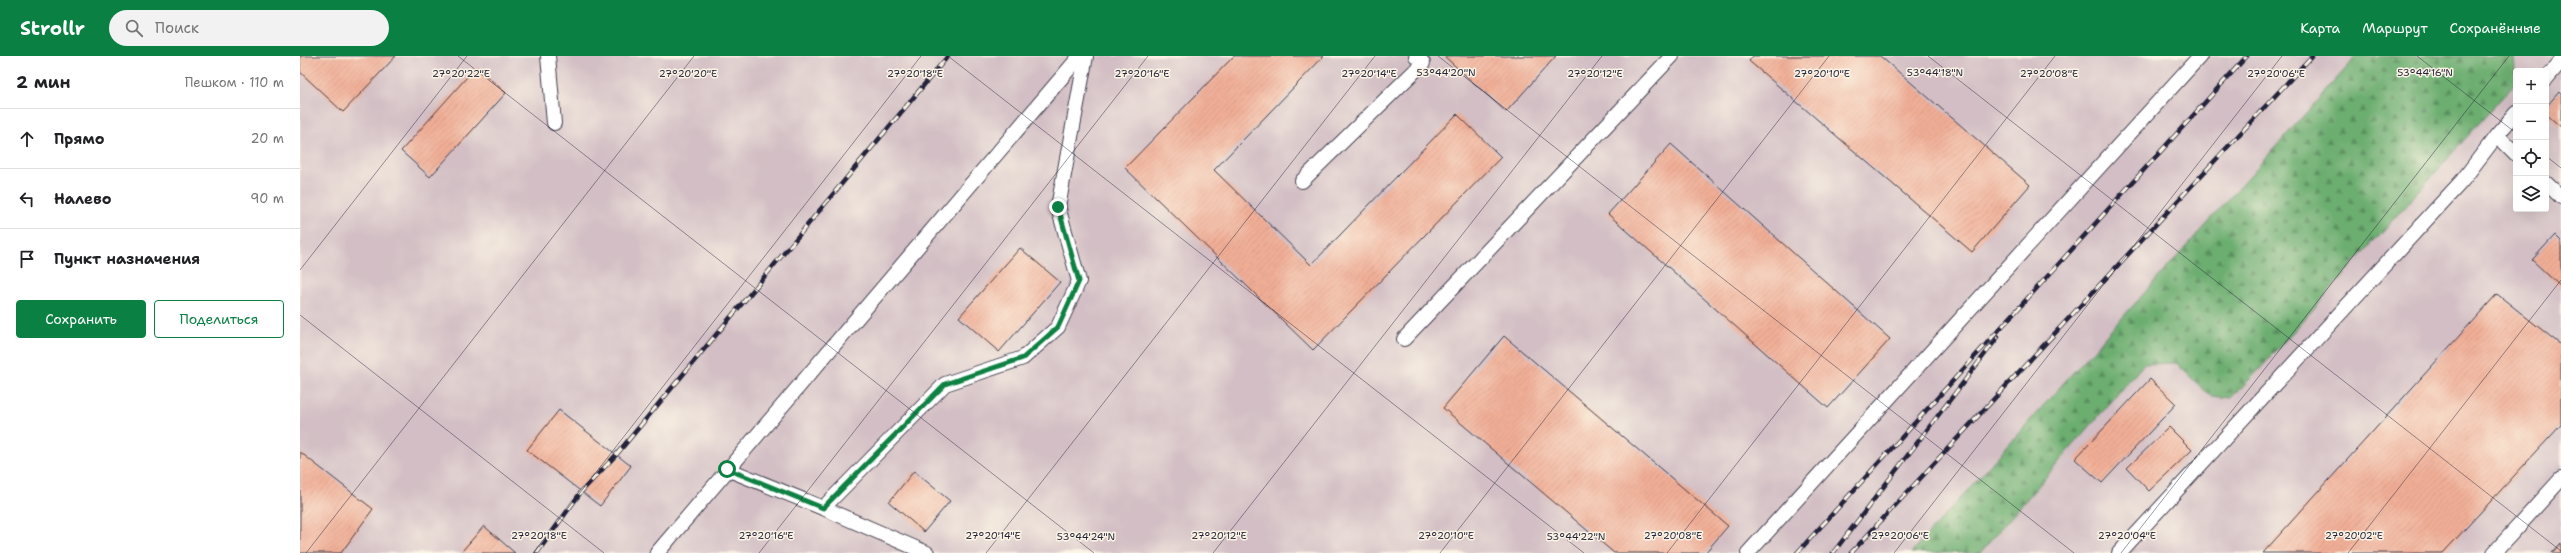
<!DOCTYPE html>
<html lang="ru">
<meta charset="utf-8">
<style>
:root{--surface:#fff;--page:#f2f2f2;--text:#202124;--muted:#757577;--line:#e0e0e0;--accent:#0b8043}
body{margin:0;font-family:"Shantell Sans",sans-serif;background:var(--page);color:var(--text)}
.controls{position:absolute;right:12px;top:12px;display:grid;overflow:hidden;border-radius:4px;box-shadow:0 4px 16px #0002}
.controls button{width:36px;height:36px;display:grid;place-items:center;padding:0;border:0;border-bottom:1px solid var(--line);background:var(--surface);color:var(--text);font:20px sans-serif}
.stop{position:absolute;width:12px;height:12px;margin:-9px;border:3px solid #0b8043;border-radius:50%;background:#fff}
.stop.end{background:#0b8043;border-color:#fff;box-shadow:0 1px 4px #0008}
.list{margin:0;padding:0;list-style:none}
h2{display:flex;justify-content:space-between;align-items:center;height:52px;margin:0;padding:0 16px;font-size:17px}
h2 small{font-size:13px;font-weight:400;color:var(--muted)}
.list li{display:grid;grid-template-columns:26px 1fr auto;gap:12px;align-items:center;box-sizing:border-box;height:60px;padding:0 16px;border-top:1px solid var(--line)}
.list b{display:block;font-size:15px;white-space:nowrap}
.list em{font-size:13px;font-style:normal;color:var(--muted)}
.actions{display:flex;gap:8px;padding:12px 16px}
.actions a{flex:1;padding:9px 0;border:1px solid var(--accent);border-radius:4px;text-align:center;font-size:14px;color:var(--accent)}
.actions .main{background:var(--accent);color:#fff}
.icon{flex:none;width:22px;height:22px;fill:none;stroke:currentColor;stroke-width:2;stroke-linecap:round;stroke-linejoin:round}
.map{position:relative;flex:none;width:2261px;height:497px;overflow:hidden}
header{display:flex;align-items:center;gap:24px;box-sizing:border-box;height:56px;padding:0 20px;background:var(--accent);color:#fff}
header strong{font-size:19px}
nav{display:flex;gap:22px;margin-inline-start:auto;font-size:14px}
.search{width:280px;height:36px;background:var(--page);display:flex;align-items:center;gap:10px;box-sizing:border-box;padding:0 14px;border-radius:22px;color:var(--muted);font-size:15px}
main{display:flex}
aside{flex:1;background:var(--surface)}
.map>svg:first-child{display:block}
</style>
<header>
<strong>Strollr</strong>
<div class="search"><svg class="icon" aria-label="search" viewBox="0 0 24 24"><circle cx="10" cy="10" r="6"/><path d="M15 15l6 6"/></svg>Поиск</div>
<nav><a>Карта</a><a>Маршрут</a><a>Сохранённые</a></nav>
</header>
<main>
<aside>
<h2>2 мин<small>Пешком · 110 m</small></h2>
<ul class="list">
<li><svg class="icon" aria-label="ahead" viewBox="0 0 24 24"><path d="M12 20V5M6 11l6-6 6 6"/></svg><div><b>Прямо</b></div><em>20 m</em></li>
<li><svg class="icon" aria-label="left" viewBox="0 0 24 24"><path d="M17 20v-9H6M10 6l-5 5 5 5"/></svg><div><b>Налево</b></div><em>90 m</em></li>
<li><svg class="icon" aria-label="arrive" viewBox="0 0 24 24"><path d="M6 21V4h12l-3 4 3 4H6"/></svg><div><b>Пункт назначения</b></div></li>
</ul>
<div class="actions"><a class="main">Сохранить</a><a>Поделиться</a></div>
</aside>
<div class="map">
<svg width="2261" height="497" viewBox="0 0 2261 497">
<defs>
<pattern id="forest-firs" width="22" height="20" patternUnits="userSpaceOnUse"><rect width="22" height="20" fill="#6cad70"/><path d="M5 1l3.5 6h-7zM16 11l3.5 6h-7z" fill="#588c5d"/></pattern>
<pattern id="building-hatch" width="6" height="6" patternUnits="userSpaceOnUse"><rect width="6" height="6" fill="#f1ae96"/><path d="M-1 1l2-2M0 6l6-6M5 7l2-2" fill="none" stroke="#ce9582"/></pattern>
</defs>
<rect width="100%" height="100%" fill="#fcf5e5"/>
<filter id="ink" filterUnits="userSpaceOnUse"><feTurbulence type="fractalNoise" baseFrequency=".025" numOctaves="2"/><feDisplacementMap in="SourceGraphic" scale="8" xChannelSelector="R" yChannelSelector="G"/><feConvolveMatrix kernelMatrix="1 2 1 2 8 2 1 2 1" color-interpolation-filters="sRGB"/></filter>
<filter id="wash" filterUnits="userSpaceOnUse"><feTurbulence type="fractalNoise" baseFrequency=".012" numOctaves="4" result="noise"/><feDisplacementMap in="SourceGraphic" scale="16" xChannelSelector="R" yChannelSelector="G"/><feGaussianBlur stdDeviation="0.9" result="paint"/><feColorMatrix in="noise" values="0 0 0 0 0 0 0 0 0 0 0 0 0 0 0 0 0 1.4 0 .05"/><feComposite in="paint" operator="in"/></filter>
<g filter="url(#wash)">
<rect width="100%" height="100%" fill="#f4dcbe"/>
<path fill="#d2bec4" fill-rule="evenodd" d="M 0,0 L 2261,0 L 2261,497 L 0,497 ZM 2216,15 L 2246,15 L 2246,153 L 2216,153 Z"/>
<path fill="url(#forest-firs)" stroke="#476856" d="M 2057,0 L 2214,0 L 2216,26 L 1958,315 L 1931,342 L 1910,340 L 1876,307 L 1844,308 L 1680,497 L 1611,497 Z"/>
<g id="blocks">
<g fill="url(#building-hatch)">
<path d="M 0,0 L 96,0 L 43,56 L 0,16 Z"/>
<path d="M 934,0 L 1024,0 L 914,114 L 1011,209 L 1157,58 L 1201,101 L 1013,294 L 825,112 Z"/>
<path d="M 1144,0 L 1256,0 L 1206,56 Z"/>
<path d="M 1453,0 L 1580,0 L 1730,129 L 1672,196 L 1449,5 Z"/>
<path d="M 176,11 L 206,37 L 130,121 L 101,95 Z"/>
<path d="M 2259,36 L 2261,38 L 2261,71 L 2246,58 L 2246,51 Z"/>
<path d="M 1371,88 L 1590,283 L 1528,352 L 1308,158 Z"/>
<path d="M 2255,179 L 2261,185 L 2261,231 L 2232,204 Z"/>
<path d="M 720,192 L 760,226 L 699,296 L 659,261 Z"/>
<path d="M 2197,238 L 2261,289 L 2261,369 L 2143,497 L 1963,497 Z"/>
<path d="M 1204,280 L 1428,470 L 1405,497 L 1314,497 L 1143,352 Z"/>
<path d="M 1850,323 L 1876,348 L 1802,427 L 1775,403 Z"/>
<path d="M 259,354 L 331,410 L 300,450 L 227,394 Z"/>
<path d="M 1869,371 L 1892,394 L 1849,435 L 1827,412 Z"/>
<path d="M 0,396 L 73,453 L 41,497 L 0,497 Z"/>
<path d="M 614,415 L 650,445 L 624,476 L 589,446 Z"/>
<path d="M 184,470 L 215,497 L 165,497 L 162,495 Z"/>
<path d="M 2261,487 L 2261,497 L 2252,497 Z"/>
</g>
</g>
</g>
<g filter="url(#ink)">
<use href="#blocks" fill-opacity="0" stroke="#423e4f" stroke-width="1"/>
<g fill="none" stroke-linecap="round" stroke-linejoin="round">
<defs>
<g id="lane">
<path d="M 248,0 L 254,67"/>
<path d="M 2246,23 L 2261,5"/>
<path d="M 2216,57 L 2197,79 L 2216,98"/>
<path d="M 1002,125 L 1123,7 L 1116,0"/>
<path d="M 2246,127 L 2261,141"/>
<path d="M 1104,283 L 1372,0"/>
<path d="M 427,413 L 523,452 L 627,497"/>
<path d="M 523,452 L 645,328 L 723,302 L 758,271 L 779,225 L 758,151 L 786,0"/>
<path d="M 357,497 L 780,0"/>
<path d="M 1448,497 L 1900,0"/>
<path d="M 1819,497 L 2162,125 L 2197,79"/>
<path d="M 2194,497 L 2261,423"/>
</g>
</defs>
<use href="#lane" stroke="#423e4f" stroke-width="16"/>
<use href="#lane" stroke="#fff" stroke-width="14"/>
<defs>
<g id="rail">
<path d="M 237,497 L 281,436 L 316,399 L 648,0"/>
<path d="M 1497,497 L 1947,0"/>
<path d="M 1533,497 L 1698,281"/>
<path d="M 1551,497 L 2012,0"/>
</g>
</defs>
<use href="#rail" stroke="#22223b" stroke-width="4.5"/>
<use href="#rail" stroke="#fcf5e5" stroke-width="3" stroke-dasharray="9" stroke-linecap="butt"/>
</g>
</g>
<g fill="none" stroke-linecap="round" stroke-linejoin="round" filter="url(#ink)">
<path stroke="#0b8043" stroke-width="5" d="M 427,413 L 523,452 L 645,328 L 723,302 L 758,271 L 779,225 L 758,151"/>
</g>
<path fill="none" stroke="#22223b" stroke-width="1" stroke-opacity="0.45" d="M 158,0 L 794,497M 648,0 L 1284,497M 1138,0 L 1774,497M 1628,0 L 2261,495M 2117,0 L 2216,77M 2246,100 L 2261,112M 0,214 L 167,0M 0,259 L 304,497M 6,497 L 394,0M 233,497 L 621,0M 459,497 L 848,0M 686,497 L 1075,0M 913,497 L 1302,0M 1140,497 L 1529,0M 1367,497 L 1755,0M 1594,497 L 1982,0M 1821,497 L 2209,0M 2048,497 L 2261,224"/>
<g font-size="10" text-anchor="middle" fill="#22223b" stroke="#fcf5e5" stroke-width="3" stroke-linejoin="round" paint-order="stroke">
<text x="2125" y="20">53°44'16"N</text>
<text x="1146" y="20">53°44'20"N</text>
<text x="1635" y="20">53°44'18"N</text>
<text x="161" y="21">27°20'22"E</text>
<text x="388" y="21">27°20'20"E</text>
<text x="615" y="21">27°20'18"E</text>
<text x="842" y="21">27°20'16"E</text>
<text x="1069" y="21">27°20'14"E</text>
<text x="1295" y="21">27°20'12"E</text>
<text x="1522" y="21">27°20'10"E</text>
<text x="1749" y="21">27°20'08"E</text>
<text x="1976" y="21">27°20'06"E</text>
<text x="239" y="483">27°20'18"E</text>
<text x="466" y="483">27°20'16"E</text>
<text x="693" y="483">27°20'14"E</text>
<text x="919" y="483">27°20'12"E</text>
<text x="1146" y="483">27°20'10"E</text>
<text x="1373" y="483">27°20'08"E</text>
<text x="1600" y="483">27°20'06"E</text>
<text x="1827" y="483">27°20'04"E</text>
<text x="2054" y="483">27°20'02"E</text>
<text x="786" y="484">53°44'24"N</text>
<text x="1276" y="484">53°44'22"N</text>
</g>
</svg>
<div class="controls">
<button>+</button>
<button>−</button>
<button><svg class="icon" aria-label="locate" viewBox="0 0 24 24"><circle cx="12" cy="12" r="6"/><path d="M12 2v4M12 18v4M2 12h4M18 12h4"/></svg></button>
<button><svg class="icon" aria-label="layers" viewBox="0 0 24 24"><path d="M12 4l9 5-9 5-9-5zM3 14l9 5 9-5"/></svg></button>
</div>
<div class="stop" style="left:427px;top:413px"></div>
<div class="stop end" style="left:758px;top:151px"></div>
</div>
</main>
